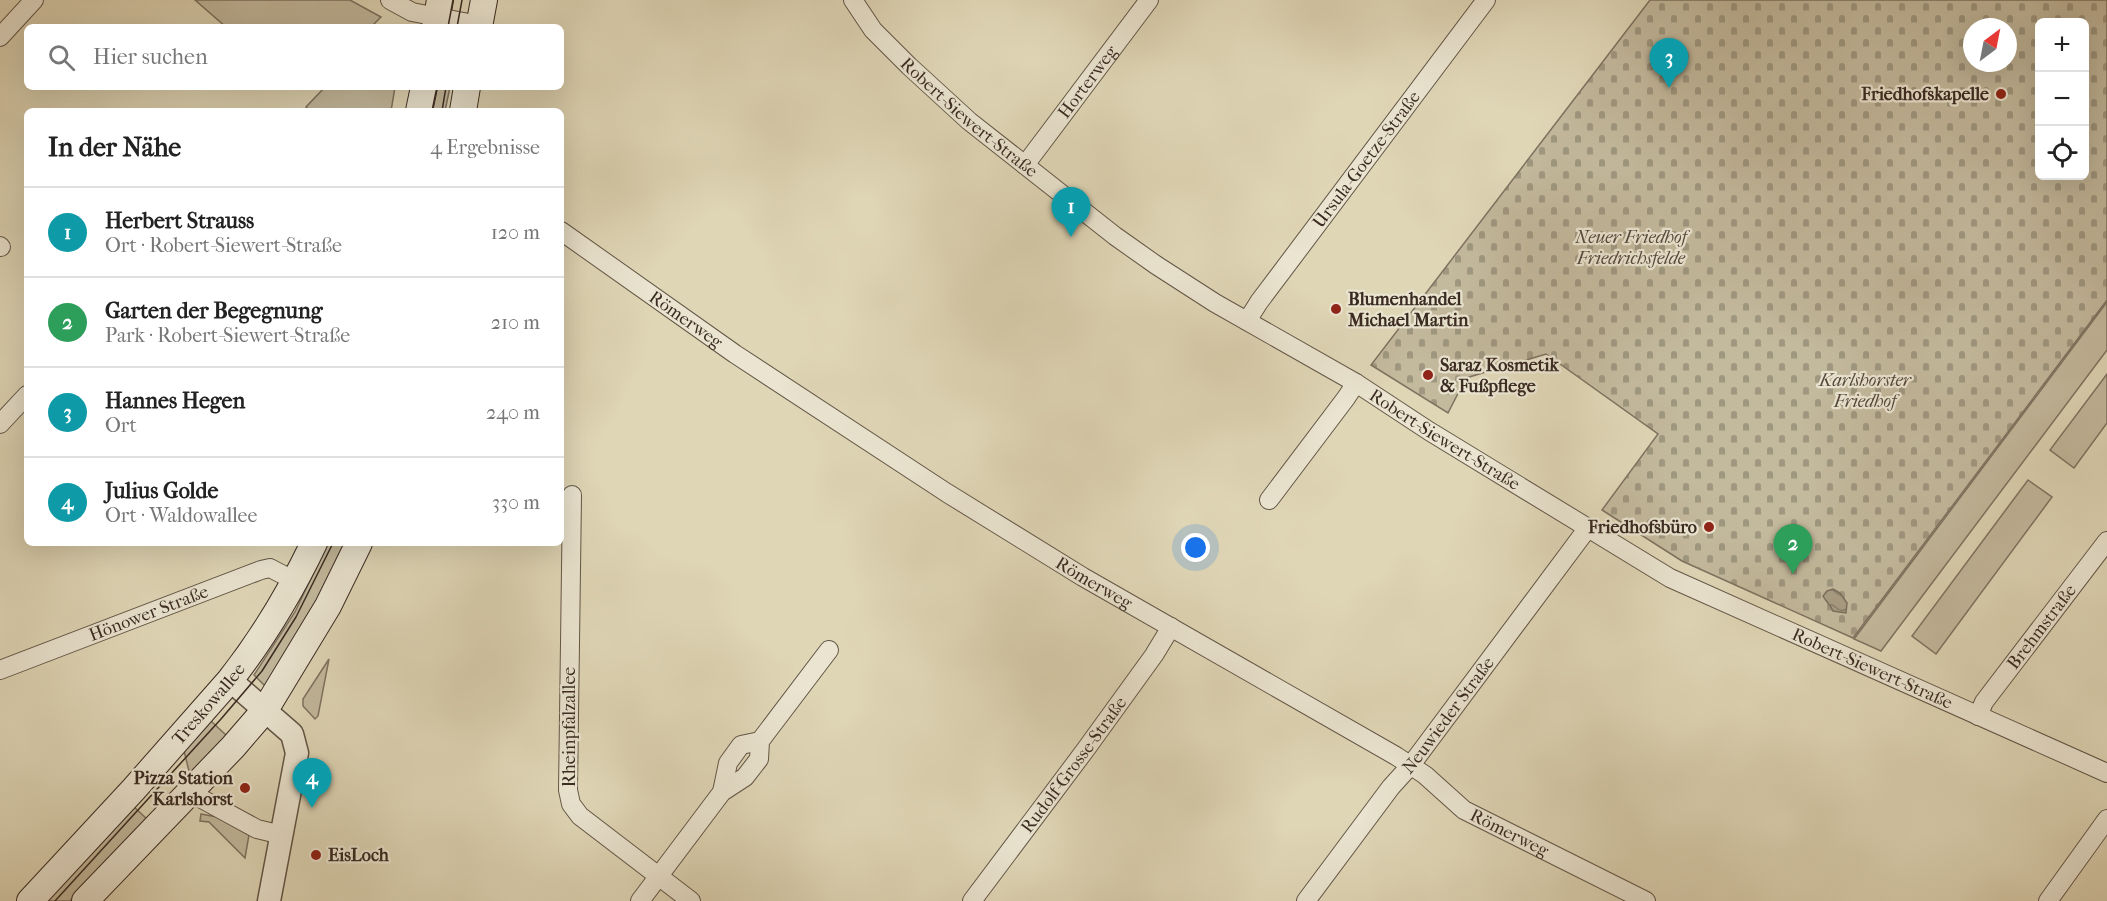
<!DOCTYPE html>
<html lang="de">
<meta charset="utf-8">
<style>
:root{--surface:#fff;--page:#f2f2f2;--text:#222;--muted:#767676;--line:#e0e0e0;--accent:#8f2418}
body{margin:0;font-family:"IM FELL French Canon",serif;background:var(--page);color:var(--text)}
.controls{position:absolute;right:18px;top:18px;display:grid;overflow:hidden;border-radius:9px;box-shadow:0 6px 24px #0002}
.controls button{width:54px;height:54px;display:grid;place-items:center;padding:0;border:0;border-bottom:2px solid var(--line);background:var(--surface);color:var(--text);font:30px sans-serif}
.compass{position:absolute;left:1963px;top:18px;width:54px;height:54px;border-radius:50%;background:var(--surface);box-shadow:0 6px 24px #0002;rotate:32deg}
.you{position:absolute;left:1196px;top:548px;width:21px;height:21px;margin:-15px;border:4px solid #fff;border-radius:50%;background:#1a73e8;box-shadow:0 0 0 9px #1a73e833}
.badge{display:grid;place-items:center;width:39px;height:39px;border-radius:50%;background:var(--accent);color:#fff;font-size:20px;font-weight:700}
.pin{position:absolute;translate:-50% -50px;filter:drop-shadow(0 2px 3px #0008)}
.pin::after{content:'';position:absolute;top:32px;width:21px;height:18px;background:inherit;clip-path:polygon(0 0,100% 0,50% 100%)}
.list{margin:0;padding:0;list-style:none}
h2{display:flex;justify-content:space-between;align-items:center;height:78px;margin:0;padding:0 24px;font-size:26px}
h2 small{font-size:20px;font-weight:400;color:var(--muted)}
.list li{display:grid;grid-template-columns:39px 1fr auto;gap:18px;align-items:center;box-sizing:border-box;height:90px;padding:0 24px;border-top:2px solid var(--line)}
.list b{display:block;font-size:22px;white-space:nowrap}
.list p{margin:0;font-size:20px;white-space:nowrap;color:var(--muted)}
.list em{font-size:20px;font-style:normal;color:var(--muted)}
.icon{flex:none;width:33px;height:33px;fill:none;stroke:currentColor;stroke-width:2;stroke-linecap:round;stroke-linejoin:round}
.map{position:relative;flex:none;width:2107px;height:901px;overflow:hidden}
.search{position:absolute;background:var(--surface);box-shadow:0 6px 24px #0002;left:24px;top:24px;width:540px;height:66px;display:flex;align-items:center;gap:15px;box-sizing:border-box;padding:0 21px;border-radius:9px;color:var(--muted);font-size:22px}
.panel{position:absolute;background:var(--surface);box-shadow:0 6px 24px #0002;left:24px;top:108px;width:540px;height:438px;border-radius:9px}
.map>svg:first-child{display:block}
</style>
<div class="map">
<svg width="2107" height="901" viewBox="0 0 2107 901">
<defs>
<pattern id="cemetery-stones" width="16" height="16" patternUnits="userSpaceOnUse" patternTransform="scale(1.5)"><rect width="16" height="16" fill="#c3b99d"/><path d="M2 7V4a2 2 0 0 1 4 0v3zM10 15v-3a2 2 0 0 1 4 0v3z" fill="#9f9780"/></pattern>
<pattern id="water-waves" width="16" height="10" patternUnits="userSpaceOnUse" patternTransform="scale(1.5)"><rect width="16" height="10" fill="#a79c84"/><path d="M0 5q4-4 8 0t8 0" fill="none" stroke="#897f6c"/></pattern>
</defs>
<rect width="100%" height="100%" fill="#dfd6b6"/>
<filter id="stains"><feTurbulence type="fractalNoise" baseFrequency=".00333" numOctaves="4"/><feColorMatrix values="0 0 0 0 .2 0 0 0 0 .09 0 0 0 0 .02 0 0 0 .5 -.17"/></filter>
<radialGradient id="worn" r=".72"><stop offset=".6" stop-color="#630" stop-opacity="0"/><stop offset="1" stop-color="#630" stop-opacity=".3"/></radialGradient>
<g fill="#c3b99d" stroke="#7e7260" stroke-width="1.5">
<path d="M 195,0 L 350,0 L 381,17 L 371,27 L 226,27 Z"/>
<path d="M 325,87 L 395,87 L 391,111 L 311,111 L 306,107 Z"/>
<path d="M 432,87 L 450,87 L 445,111 L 428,111 Z"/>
<path d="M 2107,302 L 2107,350 L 1881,651 L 1854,639 Z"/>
<path d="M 2107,374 L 2107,423 L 2074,468 L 2050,450 Z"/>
<path d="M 2028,480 L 2052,497 L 1936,654 L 1912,636 Z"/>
<path d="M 328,543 L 349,543 L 321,601 L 266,687 L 254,675 L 295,612 Z"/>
<path d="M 329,659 L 318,716 L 315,719 L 303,706 L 303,699 Z"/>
<path d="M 211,721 L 227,736 L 190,775 L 184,751 Z"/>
<path d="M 134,807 L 147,819 L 70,901 L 47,901 Z"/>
<path d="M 201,814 L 217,817 L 249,835 L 245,858 L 209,822 L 200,821 Z"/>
</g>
<path fill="url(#cemetery-stones)" stroke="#7e7260" stroke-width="1.5" fill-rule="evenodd" d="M 1650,0 L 2107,0 L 2107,300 L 1853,638 L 1682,561 L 1602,510 L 1658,434 L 1546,354 L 1466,378 L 1448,413 L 1371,365 ZM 2040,22 L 2084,22 L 2084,176 L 2040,176 ZM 1972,27 L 2008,27 L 2008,63 L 1972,63 Z"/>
<path fill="url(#water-waves)" stroke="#7b6f5d" stroke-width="1.5" d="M 1833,589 L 1840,593 L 1847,603 L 1846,613 L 1833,611 C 1830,604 1826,602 1823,596 L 1827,591 Z"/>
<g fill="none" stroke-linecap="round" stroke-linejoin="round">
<defs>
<g id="minor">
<path d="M 390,0 L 412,12 L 479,25"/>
<path id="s1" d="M 853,0 L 873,30 L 909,66 L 969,121 L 1115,236 L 1156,265 L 1215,303 L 1356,383 L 1429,431 L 1670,578 L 2107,773"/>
<path d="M 0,37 L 34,0"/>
<path id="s2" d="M 1025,165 L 1149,0"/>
<path id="s3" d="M 561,231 L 735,354 L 947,493 L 1083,577 L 1396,756 L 1425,775 L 1464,810 L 1646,901"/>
<path d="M 0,246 L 1,247"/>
<path id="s4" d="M 1247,321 L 1259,302 L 1486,0"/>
<path d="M 0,424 L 27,395"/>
<path d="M 572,495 L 568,790 L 571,804 L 580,816 L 691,901"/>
<path d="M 1269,500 L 1346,398 L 1356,383"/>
<path id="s5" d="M 0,670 L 261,570 L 270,568 L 295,581"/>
<path id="s6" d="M 1978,716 L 1984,702 L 2107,541"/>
<path d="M 189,792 L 257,829 L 282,835"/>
<path d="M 722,792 L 728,763 L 741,745 L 760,741"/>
<path d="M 640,901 L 722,792 L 745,777 L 759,759 L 760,741 L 829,650"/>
<path id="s7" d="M 972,901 L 1086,749 L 1154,655 L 1171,627"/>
<path id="s8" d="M 1306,901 L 1391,787 L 1411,765 L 1587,529"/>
<path d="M 2048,901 L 2107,819"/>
</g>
<path id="tertiary" d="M 230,680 L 292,734 L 297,753 L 269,901"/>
<g id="secondary">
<path d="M 435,27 L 440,0"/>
<path d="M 479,27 L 484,0"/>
<path d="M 419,111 L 424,87"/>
<path d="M 463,111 L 467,87"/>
<path id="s9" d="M 30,901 L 134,789 L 230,680 C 263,638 291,591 314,543"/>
<path d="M 85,901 L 233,747 L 265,710 L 328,606 L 359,543"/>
</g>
</defs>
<use href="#minor" stroke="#635647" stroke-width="20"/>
<use href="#tertiary" stroke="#635647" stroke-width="25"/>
<use href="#secondary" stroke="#3a2b22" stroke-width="28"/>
<use href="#minor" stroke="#eae4d0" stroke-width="18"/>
<use href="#tertiary" stroke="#eae4d0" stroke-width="22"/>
<use href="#secondary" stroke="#eae4d0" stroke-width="26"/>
<g stroke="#3a2b22" stroke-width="1.5">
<path d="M 448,27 L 453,0"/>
<path d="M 457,27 L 462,0"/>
<path d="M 432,111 L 437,87"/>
<path d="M 442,111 L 446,87"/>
<path d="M 55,901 L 221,719 L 262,671 L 296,617 L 333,543"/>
</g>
</g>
<g fill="#8f2418" stroke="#eae4d0" stroke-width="2">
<circle cx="2001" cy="94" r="6"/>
<circle cx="1336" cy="309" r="6"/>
<circle cx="1428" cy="375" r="6"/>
<circle cx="1709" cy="527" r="6"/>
<circle cx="245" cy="788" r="6"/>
<circle cx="316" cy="855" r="6"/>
</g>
<g text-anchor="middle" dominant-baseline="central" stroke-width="4.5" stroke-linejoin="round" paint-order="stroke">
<g font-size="18" fill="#3a2b22" stroke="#eae4d0">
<text stroke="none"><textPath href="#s2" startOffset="104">Horterweg</textPath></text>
<text stroke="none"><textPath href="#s1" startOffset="166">Robert-Siewert-Straße</textPath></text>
<text stroke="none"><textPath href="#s4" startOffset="201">Ursula-Goetze-Straße</textPath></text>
<text stroke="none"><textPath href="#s3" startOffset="153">Römerweg</textPath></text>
<text stroke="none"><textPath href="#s1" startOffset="742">Robert-Siewert-Straße</textPath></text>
<text stroke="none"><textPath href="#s3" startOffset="639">Römerweg</textPath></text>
<text stroke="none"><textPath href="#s5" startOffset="159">Hönower Straße</textPath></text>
<text stroke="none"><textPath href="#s6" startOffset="110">Brehmstraße</textPath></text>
<text stroke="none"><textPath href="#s1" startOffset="1228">Robert-Siewert-Straße</textPath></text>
<text stroke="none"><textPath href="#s9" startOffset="266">Treskowallee</textPath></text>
<text stroke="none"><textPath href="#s8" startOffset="234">Neuwieder Straße</textPath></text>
<text transform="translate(569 727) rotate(-90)">Rheinpfalzallee</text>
<text stroke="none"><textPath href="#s7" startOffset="170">Rudolf-Grosse-Straße</textPath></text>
<text stroke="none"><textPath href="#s3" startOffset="1125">Römerweg</textPath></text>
</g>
<g font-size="18" font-weight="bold" fill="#3a2b22" stroke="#eae4d0" text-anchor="end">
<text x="1989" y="94">Friedhofskapelle</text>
<text x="1348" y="299" text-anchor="start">Blumenhandel<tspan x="1348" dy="21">Michael Martin</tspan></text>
<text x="1440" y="365" text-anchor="start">Saraz Kosmetik<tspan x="1440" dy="21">&amp; Fußpflege</tspan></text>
<text x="1697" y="527">Friedhofsbüro</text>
<text x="233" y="778">Pizza Station<tspan x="233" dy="21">Karlshorst</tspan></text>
<text x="328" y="855" text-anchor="start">EisLoch</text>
</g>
<g font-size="18" font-style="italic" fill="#55473b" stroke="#eae4d0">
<text x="1631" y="237">Neuer Friedhof<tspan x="1631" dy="21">Friedrichsfelde</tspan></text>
<text x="1865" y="380">Karlshorster<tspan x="1865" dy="21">Friedhof</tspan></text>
</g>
</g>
<rect width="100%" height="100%" filter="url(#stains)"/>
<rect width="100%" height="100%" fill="url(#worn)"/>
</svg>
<div class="controls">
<button>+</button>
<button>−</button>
<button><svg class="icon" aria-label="locate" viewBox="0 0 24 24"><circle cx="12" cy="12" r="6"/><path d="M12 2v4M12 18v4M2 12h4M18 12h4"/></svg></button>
</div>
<svg class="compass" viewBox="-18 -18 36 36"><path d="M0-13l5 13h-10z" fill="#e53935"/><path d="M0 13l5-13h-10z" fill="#767676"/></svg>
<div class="you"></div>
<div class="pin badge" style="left:1071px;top:237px;background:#0f9aa8">1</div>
<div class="pin badge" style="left:1793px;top:574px;background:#2e9e5b">2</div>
<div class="pin badge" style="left:1669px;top:88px;background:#0f9aa8">3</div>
<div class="pin badge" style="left:312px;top:808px;background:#0f9aa8">4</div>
<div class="search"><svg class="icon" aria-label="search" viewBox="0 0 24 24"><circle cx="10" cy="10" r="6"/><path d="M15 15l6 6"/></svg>Hier suchen</div>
<section class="panel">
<h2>In der Nähe<small>4 Ergebnisse</small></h2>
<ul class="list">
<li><span class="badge" style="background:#0f9aa8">1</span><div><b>Herbert Strauss</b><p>Ort · Robert-Siewert-Straße</p></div><em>120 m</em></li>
<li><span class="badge" style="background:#2e9e5b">2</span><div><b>Garten der Begegnung</b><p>Park · Robert-Siewert-Straße</p></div><em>210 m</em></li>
<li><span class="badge" style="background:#0f9aa8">3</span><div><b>Hannes Hegen</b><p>Ort</p></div><em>240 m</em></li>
<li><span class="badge" style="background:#0f9aa8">4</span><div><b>Julius Golde</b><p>Ort · Waldowallee</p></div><em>330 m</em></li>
</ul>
</section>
</div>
